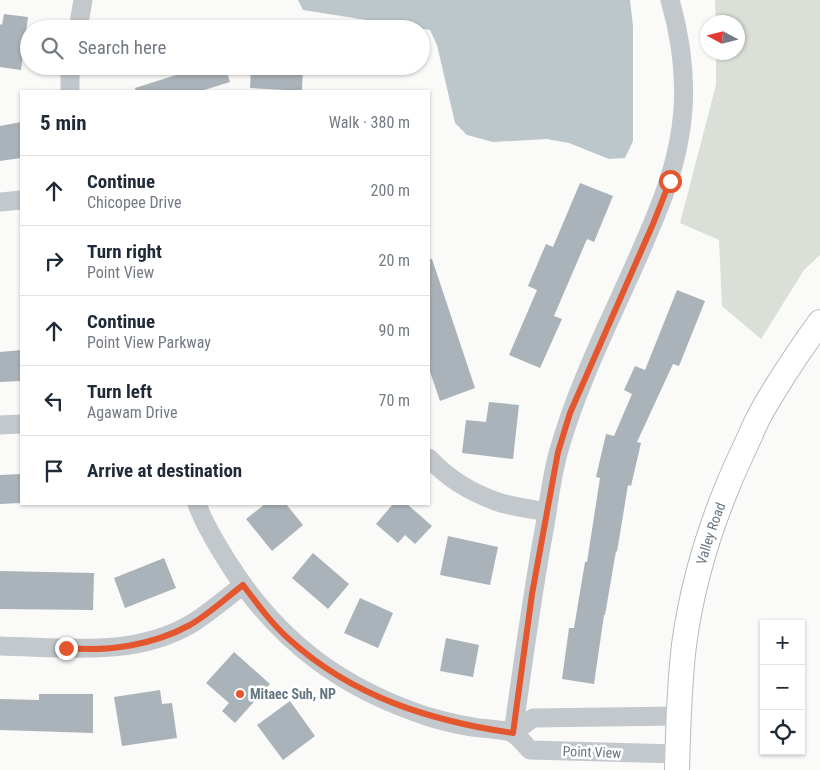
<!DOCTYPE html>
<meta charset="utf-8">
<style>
:root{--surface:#fff;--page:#f6f6f7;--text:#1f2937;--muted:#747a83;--line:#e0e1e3}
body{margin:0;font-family:"Roboto Condensed",sans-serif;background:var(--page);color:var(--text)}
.controls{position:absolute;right:15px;bottom:15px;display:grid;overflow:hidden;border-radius:0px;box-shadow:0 1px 4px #0004}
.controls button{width:45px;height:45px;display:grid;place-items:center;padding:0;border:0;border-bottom:1px solid var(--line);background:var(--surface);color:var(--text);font:25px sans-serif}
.compass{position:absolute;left:700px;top:15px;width:45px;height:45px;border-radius:50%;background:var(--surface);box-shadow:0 1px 4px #0004;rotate:277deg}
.stop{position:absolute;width:15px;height:15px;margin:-11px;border:4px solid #e4572e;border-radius:50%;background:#fff}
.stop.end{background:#e4572e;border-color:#fff;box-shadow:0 1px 5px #0008}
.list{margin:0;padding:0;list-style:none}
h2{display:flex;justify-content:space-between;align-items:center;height:65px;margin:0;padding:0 20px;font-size:21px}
h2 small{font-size:16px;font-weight:400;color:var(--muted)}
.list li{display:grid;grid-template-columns:32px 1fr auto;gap:15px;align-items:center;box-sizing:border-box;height:70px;padding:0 20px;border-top:1px solid var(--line)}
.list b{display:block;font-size:19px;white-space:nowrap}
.list p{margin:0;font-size:16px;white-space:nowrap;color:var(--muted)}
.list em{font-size:16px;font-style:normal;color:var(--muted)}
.icon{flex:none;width:28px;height:28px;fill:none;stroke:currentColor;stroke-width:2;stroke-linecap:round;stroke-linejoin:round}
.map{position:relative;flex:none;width:820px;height:770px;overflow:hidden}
.search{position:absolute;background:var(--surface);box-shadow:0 1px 4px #0004;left:20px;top:20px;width:410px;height:55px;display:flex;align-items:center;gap:12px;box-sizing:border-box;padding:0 18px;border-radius:28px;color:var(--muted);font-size:19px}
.panel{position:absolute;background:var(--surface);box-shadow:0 1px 4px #0004;left:20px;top:90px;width:410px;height:415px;border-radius:0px}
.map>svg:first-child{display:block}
</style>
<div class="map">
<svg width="820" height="770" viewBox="0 0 820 770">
<rect width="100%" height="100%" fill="#fafaf8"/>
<path fill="#dadfd7" d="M 715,0 L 820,0 L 820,255 L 804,270 L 761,339 L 722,306 L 719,240 L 680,223 L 716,85 L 716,53 L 738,52 L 738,22 L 716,22 Z"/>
<path fill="#bbc7cb" d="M 298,0 L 630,0 L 633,26 L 633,141 L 625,158 L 609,159 L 569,143 L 547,139 L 493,142 L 467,135 L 455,123 L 437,45 L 430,30 L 303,10 Z"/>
<g fill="#aab3b9">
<path d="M 4,14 L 28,17 L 21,70 L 0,67 L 0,24 L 2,25 Z"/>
<path d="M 187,66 L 225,66 L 230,82 L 201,91 L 136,91 L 135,88 L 176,75 L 175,70 Z"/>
<path d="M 251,66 L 303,66 L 302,91 L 250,88 Z"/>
<path d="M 21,122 L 21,158 L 0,161 L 0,126 Z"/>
<path d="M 580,183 L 613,196 L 594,242 L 587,239 L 554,316 L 562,319 L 540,368 L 509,355 L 537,290 L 528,286 L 546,244 L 553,247 Z"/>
<path d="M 429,259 L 432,259 L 475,388 L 440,401 L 429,369 Z"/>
<path d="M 677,290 L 705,301 L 679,366 L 673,364 L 637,442 L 641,443 L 631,486 L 628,485 L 617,552 L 616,551 L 605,615 L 604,615 L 594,684 L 562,679 L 569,628 L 574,628 L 585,562 L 587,562 L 600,478 L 596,477 L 606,434 L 614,436 L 632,394 L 624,390 L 635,366 L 645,370 Z"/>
<path d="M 21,350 L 21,381 L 0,382 L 0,352 Z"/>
<path d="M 489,402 L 519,405 L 513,459 L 462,453 L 466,420 L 486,422 Z"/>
<path d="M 21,474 L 21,503 L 0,504 L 0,475 Z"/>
<path d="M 265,504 L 286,504 L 303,525 L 272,551 L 246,519 Z"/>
<path d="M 393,504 L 407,504 L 432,526 L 415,544 L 405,535 L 398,543 L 376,524 Z"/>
<path d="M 448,536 L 498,547 L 490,585 L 440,575 Z"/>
<path d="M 313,553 L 349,584 L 328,609 L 292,578 Z"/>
<path d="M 164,558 L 176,588 L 125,608 L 114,578 Z"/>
<path d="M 0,571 L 94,573 L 93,610 L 0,609 Z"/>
<path d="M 360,598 L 393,613 L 378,648 L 344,633 Z"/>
<path d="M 446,638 L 479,645 L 473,677 L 440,671 Z"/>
<path d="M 234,652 L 270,684 L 235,723 L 222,711 L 229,703 L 206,683 Z"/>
<path d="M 160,690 L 162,704 L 172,703 L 177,738 L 122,746 L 114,697 Z"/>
<path d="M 39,694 L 93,694 L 93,733 L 0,730 L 0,699 L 39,700 Z"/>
<path d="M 290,701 L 315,736 L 283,760 L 257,725 Z"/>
</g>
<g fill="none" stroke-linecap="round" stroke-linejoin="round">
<defs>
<g id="major">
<path id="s1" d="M 677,770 C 678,728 679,687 684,645 C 693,578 715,510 744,449 C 750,437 755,423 762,411 C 779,381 799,351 820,322"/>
</g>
</defs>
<use href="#major" stroke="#b5babe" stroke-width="26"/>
<g stroke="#c3c8cc" stroke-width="19">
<path d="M 78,29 L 83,0"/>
<path d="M 70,91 L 70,66"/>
<path d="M 0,202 L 21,200"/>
<path d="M 0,425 L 21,424"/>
<path d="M 429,458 C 448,479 474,494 501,503 C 516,507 532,509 547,512"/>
<path d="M 197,504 C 205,526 218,547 231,567 C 280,643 343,689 429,717 C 443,721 459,725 473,727 C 483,729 507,729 514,734 C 520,738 525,745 530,750 L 678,754"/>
<path d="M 0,646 C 64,647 133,658 191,624 C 209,613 226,598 243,585"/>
<path d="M 513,733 C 523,664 532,594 545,525 C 549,500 552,474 559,450 C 578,383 611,319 639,255 C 655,218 672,180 679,140 C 688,93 683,45 670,0"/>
<path d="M 513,733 L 533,718 L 677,716"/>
</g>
<use href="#major" stroke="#fff" stroke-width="24"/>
</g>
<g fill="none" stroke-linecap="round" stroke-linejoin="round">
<path stroke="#e4572e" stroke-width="6" d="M 66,648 C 109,652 153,645 190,625 C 209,614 226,598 243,585 C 258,605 272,624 290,640 C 353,697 431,721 513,733 L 532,594 L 558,452 L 570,413 L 653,224 L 670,181"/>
</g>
<circle fill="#e4572e" stroke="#fff" stroke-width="2" cx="240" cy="694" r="5"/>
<g text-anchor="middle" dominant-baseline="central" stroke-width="5" stroke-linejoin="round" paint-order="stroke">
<g font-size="14" fill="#657683" stroke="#fff">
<text stroke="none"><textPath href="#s1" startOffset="240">Valley Road</textPath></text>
<text transform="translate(592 752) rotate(2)">Point View</text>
</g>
<g font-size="14" font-weight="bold" fill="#657683" stroke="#fff" text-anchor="start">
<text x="250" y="694">Mitaec Suh, NP</text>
</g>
</g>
</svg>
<div class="controls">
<button>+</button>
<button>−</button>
<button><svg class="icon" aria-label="locate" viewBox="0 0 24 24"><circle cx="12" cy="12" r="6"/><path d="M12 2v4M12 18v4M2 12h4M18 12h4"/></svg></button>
</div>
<svg class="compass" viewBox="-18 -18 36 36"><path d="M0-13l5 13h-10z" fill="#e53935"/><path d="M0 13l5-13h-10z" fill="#747a83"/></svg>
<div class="stop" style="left:670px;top:181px"></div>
<div class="stop end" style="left:66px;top:648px"></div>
<div class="search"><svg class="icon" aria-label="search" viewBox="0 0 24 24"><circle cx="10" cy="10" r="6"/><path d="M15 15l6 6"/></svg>Search here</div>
<section class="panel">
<h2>5 min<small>Walk · 380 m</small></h2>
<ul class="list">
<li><svg class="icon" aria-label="ahead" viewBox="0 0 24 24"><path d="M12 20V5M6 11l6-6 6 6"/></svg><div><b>Continue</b><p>Chicopee Drive</p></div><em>200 m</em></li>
<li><svg class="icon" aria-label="right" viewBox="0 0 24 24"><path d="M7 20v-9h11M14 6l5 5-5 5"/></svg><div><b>Turn right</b><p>Point View</p></div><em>20 m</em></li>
<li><svg class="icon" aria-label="ahead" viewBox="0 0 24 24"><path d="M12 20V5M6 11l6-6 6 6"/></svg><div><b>Continue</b><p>Point View Parkway</p></div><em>90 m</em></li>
<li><svg class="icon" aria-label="left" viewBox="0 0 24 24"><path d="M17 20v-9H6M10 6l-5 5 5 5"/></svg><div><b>Turn left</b><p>Agawam Drive</p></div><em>70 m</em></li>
<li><svg class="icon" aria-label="arrive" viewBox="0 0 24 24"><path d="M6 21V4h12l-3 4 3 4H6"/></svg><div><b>Arrive at destination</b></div></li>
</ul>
</section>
</div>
